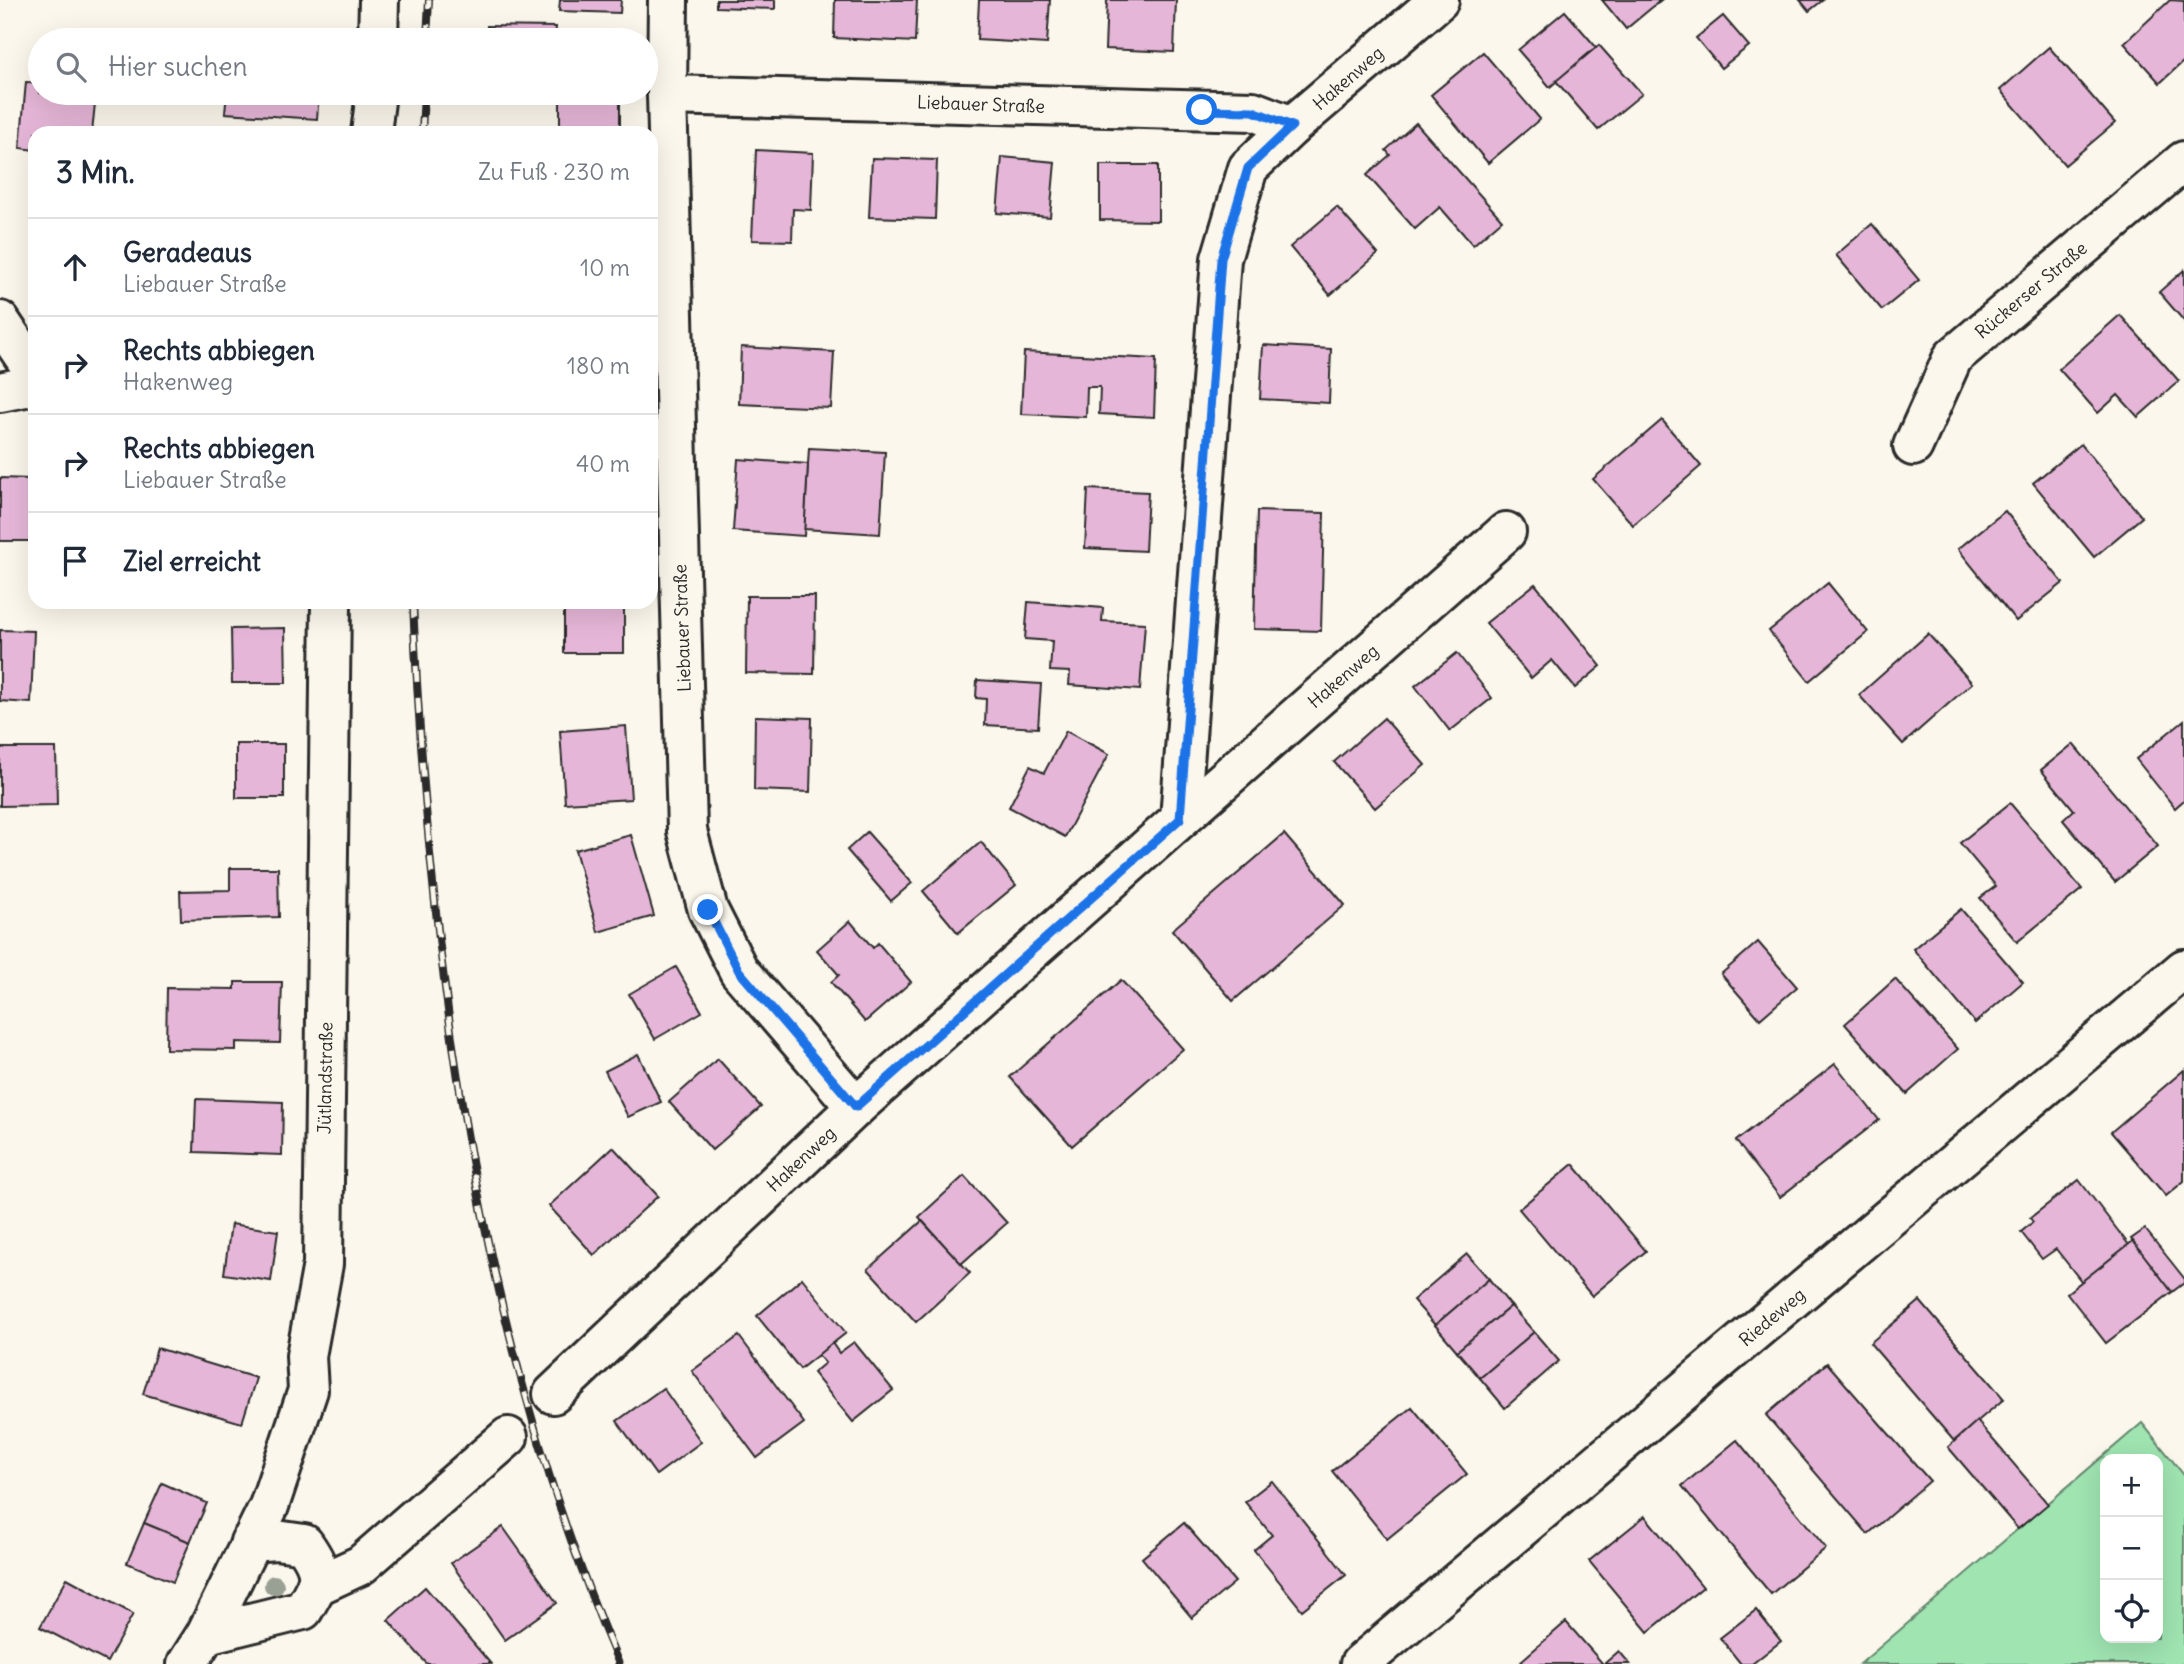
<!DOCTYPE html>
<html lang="de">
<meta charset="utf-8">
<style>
:root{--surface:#fff;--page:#f2f2f3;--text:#1f2937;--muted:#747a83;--line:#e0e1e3}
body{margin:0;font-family:Delius,sans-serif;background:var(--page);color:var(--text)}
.controls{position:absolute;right:21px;bottom:21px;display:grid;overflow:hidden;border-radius:14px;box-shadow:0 7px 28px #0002}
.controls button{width:63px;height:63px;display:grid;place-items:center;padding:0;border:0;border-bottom:2px solid var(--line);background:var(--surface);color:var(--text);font:35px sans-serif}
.stop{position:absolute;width:21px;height:21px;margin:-16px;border:5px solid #1a73e8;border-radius:50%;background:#fff}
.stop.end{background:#1a73e8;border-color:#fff;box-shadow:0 2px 7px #0008}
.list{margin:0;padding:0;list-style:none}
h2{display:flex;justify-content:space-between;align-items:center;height:91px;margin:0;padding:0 28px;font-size:30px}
h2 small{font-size:23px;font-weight:400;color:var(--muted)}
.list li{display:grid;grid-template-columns:46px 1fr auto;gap:21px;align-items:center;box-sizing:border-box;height:98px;padding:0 28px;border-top:2px solid var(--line)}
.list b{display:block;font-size:26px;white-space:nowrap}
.list p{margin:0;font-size:23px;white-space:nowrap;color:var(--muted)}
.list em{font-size:23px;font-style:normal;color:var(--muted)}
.icon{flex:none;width:38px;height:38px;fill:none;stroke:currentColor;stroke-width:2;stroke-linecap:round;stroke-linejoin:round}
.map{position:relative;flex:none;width:2184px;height:1664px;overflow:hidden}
.search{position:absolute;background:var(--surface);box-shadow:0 7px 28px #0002;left:28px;top:28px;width:630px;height:77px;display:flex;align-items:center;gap:18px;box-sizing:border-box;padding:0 24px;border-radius:38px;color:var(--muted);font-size:26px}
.panel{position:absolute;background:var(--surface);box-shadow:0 7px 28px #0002;left:28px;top:126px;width:630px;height:483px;border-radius:21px}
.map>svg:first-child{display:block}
</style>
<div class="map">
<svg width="2184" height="1664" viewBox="0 0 2184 1664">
<rect width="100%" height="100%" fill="#fbf7ec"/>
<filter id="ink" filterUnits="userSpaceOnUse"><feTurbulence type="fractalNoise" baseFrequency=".0143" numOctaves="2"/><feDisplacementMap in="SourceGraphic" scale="14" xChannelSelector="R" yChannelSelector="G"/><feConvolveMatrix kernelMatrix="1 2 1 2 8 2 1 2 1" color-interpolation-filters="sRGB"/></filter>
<g filter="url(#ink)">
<path fill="#9fe4b1" stroke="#65886e" stroke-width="2" fill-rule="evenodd" d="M 2142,1423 L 2184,1475 L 2184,1664 L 1860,1664 ZM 2105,1459 L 2158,1459 L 2158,1638 L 2105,1638 Z"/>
<g fill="#e6b6d8" stroke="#2b2b2b" stroke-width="2">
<path d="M 560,0 L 621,0 L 620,13 L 559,11 Z"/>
<path d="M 716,0 L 775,0 L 775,9 L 716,7 Z"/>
<path d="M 835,0 L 917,0 L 915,42 L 834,38 Z"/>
<path d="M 979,0 L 1050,0 L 1047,44 L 977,40 Z"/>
<path d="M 1107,0 L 1176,0 L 1174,52 L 1105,49 Z"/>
<path d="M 1602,0 L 1661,0 L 1626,29 Z"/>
<path d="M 1800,0 L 1823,0 L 1809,11 Z"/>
<path d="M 2170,0 L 2184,1 L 2184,61 L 2160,83 L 2124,43 Z"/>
<path d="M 1565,11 L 1596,47 L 1550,87 L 1518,50 Z"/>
<path d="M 1723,16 L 1749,46 L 1721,68 L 1696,38 Z"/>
<path d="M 487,26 L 556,27 L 555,40 L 487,40 Z"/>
<path d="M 1599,45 L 1642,94 L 1598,130 L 1556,81 Z"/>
<path d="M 2049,47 L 2115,123 L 2065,165 L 2000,90 Z"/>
<path d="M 1483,52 L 1540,119 L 1488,163 L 1431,95 Z"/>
<path d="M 26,82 L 40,83 L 40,93 L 96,93 L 92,133 L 35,133 L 35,150 L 20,148 Z"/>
<path d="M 227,93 L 319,93 L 317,119 L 225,113 Z"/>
<rect x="560" y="93" width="60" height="40"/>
<path d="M 1416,123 L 1502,220 L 1473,245 L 1440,207 L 1415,229 L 1367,175 L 1390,155 L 1386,150 Z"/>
<path d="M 756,150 L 813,153 L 811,210 L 793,209 L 792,241 L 752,240 Z"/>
<path d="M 1002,157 L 1055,162 L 1050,217 L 997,213 Z"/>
<path d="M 872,158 L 937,160 L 935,219 L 869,217 Z"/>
<path d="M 1100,165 L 1158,165 L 1158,221 L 1100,220 Z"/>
<path d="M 1337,207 L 1378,254 L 1330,295 L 1290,247 Z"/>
<path d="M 1872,224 L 1919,280 L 1882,310 L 1836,255 Z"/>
<path d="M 2184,270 L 2184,321 L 2159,292 Z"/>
<path d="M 2120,315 L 2179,381 L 2138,417 L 2118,395 L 2098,413 L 2059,369 Z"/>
<path d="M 1263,345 L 1331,349 L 1329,403 L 1260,399 Z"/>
<path d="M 741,347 L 834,352 L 831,408 L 739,404 Z"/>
<path d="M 1024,352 L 1156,359 L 1154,417 L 1099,414 L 1100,387 L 1087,387 L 1086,417 L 1021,414 Z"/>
<path d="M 1662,420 L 1701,466 L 1633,525 L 1593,479 Z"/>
<path d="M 2081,444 L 2142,517 L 2094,557 L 2033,483 Z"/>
<path d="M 809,448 L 885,452 L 880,534 L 804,529 Z"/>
<path d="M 738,459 L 808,464 L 804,536 L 733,531 Z"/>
<path d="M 0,478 L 32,479 L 31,541 L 0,541 Z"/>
<path d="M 1088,489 L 1148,492 L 1145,551 L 1085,548 Z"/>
<path d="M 1257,511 L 1324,513 L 1321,631 L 1254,629 Z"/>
<path d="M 2005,511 L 2063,583 L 2016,621 L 1958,549 Z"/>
<path d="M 1828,583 L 1868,632 L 1809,681 L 1769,631 Z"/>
<path d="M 1535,584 L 1601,666 L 1575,688 L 1552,660 L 1531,678 L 1486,623 Z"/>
<path d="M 747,596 L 815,596 L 814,674 L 746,673 Z"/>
<rect x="564" y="602" width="60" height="51"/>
<path d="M 1028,602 L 1103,608 L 1102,621 L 1145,623 L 1140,690 L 1069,685 L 1070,672 L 1050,671 L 1052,641 L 1025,639 Z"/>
<path d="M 285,628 L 286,683 L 232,683 L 231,629 Z"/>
<path d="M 0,630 L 34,631 L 31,703 L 0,701 Z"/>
<path d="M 1928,634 L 1972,683 L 1903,744 L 1859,695 Z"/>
<path d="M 1457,653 L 1492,698 L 1450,731 L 1415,686 Z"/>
<path d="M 977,680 L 1041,684 L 1038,728 L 985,725 L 986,699 L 976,698 Z"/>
<path d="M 755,716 L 812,718 L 810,792 L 754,790 Z"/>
<path d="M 1384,718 L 1425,765 L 1375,808 L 1334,762 Z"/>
<path d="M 2184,720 L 2184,800 L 2175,808 L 2136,759 Z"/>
<path d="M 626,726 L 631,799 L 565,803 L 560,731 Z"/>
<path d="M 1066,731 L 1109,754 L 1065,837 L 1009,807 L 1030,766 L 1044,773 Z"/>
<rect x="236" y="744" width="48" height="54"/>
<path d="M 2073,744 L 2158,846 L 2115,882 L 2063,820 L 2074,810 L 2041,770 Z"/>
<path d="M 0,748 L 56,748 L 57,805 L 0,806 Z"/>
<path d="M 2010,803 L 2082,889 L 2017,942 L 1980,898 L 1996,886 L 1960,843 Z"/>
<path d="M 867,832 L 912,883 L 891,901 L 847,850 Z"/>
<path d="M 1284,834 L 1345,905 L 1233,1001 L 1172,930 Z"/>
<path d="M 631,835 L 654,916 L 598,932 L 575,850 Z"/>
<path d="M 981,842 L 1016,885 L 958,933 L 923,891 Z"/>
<path d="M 230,868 L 278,868 L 279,917 L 181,920 L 180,891 L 230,890 Z"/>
<path d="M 1961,909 L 2023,982 L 1975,1023 L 1913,949 Z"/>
<path d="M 850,921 L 873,948 L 878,943 L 911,982 L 865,1022 L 831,982 L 839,975 L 817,950 Z"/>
<path d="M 1758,942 L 1797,987 L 1760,1019 L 1721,974 Z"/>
<path d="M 676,967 L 702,1012 L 655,1039 L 629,994 Z"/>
<path d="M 1895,979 L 1958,1049 L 1907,1094 L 1845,1024 Z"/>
<path d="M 1121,980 L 1183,1049 L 1072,1146 L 1010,1077 Z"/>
<path d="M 235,982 L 282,982 L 280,1043 L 236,1042 L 236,1050 L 166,1049 L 167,988 L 235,989 Z"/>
<path d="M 638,1054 L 661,1102 L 628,1117 L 605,1071 Z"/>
<path d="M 718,1059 L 761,1107 L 712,1150 L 669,1102 Z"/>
<path d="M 1835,1064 L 1879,1120 L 1780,1197 L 1736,1141 Z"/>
<path d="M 2184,1070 L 2184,1181 L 2166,1196 L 2111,1132 Z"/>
<path d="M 196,1099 L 283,1102 L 282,1155 L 194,1152 Z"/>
<path d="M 613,1147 L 658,1196 L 594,1255 L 549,1206 Z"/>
<path d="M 1573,1164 L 1646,1251 L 1592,1296 L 1519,1209 Z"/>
<path d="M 964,1176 L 1007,1223 L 961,1264 L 919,1217 Z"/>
<path d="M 2079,1180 L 2129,1245 L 2082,1282 L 2056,1249 L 2042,1259 L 2021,1232 L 2033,1222 L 2030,1218 Z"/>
<path d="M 922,1221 L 970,1273 L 916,1322 L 868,1269 Z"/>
<path d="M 231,1224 L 278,1231 L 271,1281 L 224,1274 Z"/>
<path d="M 2145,1229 L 2184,1278 L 2184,1283 L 2172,1292 L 2131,1239 Z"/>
<path d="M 2133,1241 L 2172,1292 L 2106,1343 L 2067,1293 Z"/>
<path d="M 1467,1254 L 1489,1279 L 1435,1325 L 1413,1300 Z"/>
<path d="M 802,1278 L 846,1333 L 800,1369 L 757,1316 Z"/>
<path d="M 1489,1279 L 1511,1306 L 1457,1351 L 1435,1325 Z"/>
<path d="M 1920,1301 L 2004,1399 L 1954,1441 L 1870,1343 Z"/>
<path d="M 1511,1306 L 1534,1332 L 1480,1378 L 1457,1351 Z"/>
<path d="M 1534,1332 L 1559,1361 L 1505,1408 L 1480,1378 Z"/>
<path d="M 739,1336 L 804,1423 L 757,1458 L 692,1371 Z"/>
<path d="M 854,1342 L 893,1390 L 853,1422 L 813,1373 L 825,1363 L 818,1355 L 832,1343 L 839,1353 Z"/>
<path d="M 157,1348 L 256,1378 L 242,1423 L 143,1394 Z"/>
<path d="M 1827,1363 L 1930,1481 L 1868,1534 L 1766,1415 Z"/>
<path d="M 663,1388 L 701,1442 L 656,1475 L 617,1421 Z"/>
<path d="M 1412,1407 L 1467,1474 L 1387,1539 L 1332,1471 Z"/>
<path d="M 1977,1421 L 2048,1504 L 2018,1529 L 1948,1447 Z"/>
<path d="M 1737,1440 L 1826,1548 L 1771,1594 L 1682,1486 Z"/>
<path d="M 1272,1481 L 1346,1575 L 1302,1610 L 1254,1550 L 1272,1535 L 1245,1502 Z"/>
<path d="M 162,1483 L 207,1503 L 190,1542 L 144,1523 Z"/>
<path d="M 1645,1516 L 1703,1587 L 1648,1632 L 1589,1561 Z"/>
<path d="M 144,1523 L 190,1542 L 173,1582 L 127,1563 Z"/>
<path d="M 1184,1523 L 1235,1582 L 1192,1618 L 1142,1558 Z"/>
<path d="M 503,1527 L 557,1603 L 505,1640 L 451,1563 Z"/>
<path d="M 67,1578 L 133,1614 L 107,1662 L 40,1627 Z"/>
<path d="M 425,1587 L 491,1664 L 427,1664 L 388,1620 Z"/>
<path d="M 1756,1610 L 1781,1641 L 1752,1664 L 1741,1664 L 1720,1638 Z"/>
<path d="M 1566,1622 L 1603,1664 L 1524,1664 L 1521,1661 Z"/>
<path d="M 1619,1651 L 1630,1664 L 1604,1664 Z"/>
</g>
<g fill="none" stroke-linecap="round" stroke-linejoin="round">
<defs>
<g id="minor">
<path d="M 668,0 L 667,95 L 687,831 L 708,910 L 739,971 L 856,1107"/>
<path d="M 378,40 L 379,0"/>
<path d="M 667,95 L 1253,111 L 1292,126"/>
<path d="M 371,133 L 376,93"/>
<path d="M 0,321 L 35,373"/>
<path d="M 0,392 L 35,385"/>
<path d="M 1913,446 L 1953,357 L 2184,161"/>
<path d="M 1180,819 L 1506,532"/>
<path d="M 553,1394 L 856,1107 L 1180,819 L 1221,259 L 1248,168 L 1292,126 L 1439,0"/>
<path d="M 318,1585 L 361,1565 L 508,1437"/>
<path d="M 206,1634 L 303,1610 C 321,1580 325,1574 304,1544 L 276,1540 L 250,1542"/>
<path d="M 187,1664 L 206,1634 L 269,1506 L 308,1390 L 306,1356 L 323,1264 L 331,602"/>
<path d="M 1360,1664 L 2184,969"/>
</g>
</defs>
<use href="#minor" stroke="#2b2b2b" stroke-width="44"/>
<use href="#minor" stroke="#fbf7ec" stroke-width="38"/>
<defs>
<g id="rail">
<path d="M 427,40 L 429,0"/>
<path d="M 422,133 L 424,93"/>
<path d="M 413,602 C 428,957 478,1335 619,1664"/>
</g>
</defs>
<use href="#rail" stroke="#2b2b2b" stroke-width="8"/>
<use href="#rail" stroke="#fbf7ec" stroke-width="5" stroke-dasharray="16" stroke-linecap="butt"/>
</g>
<circle fill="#99a094" cx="274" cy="1585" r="10"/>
</g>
<g fill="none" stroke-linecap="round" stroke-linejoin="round" filter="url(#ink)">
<path stroke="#1a73e8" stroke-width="9" d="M 708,910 L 739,971 L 856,1107 L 1180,819 L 1221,259 L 1248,168 L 1292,126 L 1253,111 L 1202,110"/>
</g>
<g text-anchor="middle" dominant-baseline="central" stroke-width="5" stroke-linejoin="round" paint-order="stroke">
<g font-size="18" fill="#2b2b2b" stroke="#fbf7ec">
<text transform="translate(1348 78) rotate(-41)">Hakenweg</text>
<text transform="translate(981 104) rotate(2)">Liebauer Straße</text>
<text transform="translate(2031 290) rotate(-40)">Rückerser Straße</text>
<text transform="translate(682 628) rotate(-92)">Liebauer Straße</text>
<text transform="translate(1343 676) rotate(-41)">Hakenweg</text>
<text transform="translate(325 1078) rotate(-89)">Jütlandstraße</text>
<text transform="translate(801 1159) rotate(-43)">Hakenweg</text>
<text transform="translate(1772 1317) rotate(-40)">Riedeweg</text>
</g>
</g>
</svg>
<div class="controls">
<button>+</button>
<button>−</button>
<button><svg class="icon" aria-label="locate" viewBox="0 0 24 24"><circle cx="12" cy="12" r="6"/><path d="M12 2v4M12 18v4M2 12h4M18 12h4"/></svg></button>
</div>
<div class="stop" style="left:1202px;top:110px"></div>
<div class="stop end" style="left:708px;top:910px"></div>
<div class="search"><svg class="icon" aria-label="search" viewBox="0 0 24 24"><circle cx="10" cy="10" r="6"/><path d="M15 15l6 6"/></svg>Hier suchen</div>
<section class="panel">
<h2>3 Min.<small>Zu Fuß · 230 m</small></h2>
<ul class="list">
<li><svg class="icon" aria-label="ahead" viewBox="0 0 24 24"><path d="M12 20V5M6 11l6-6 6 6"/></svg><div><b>Geradeaus</b><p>Liebauer Straße</p></div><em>10 m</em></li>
<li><svg class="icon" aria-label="right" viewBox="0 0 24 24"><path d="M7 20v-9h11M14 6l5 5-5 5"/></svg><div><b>Rechts abbiegen</b><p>Hakenweg</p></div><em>180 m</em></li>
<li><svg class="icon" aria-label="right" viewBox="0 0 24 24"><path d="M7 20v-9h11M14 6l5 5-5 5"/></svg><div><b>Rechts abbiegen</b><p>Liebauer Straße</p></div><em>40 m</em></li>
<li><svg class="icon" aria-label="arrive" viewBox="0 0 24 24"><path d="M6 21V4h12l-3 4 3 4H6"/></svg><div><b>Ziel erreicht</b></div></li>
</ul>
</section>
</div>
